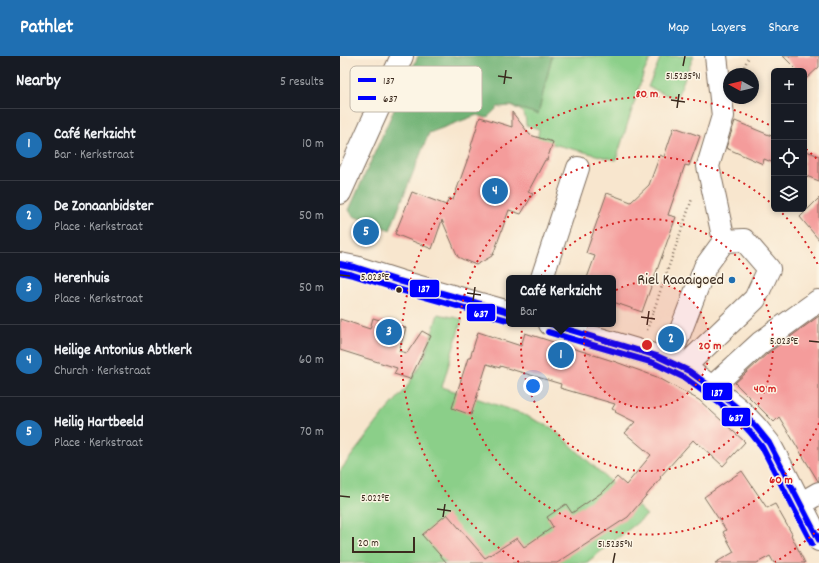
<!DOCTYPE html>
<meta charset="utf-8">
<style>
:root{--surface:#171b24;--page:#242831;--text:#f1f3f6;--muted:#9ea1a6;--line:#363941;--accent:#1f6fb2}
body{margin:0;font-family:Dekko,sans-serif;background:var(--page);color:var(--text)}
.controls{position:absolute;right:12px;top:12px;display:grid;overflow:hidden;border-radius:6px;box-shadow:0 2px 6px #0003}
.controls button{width:36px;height:36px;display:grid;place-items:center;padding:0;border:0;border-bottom:1px solid var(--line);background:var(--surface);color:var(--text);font:20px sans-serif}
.compass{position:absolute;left:383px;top:12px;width:36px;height:36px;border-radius:50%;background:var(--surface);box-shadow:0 2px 6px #0003;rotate:278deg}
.scale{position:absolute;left:12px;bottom:10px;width:63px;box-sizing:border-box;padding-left:4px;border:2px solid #3b2a1e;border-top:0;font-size:11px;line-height:14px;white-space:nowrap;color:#3b2a1e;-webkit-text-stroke:3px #fcf5e5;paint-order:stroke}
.you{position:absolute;left:193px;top:330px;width:14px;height:14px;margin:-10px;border:3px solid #fff;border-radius:50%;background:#1a73e8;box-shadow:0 0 0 6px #1a73e833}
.badge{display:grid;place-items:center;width:26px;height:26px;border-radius:50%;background:var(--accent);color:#fff;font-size:13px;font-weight:700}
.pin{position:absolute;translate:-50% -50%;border:2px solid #fff;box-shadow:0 1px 4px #0006}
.popup{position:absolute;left:166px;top:219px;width:110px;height:52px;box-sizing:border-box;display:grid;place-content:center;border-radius:6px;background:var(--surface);filter:drop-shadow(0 1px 3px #0005);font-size:13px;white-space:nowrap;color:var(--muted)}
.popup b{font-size:15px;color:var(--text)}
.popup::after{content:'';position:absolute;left:50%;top:100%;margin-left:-8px;border:8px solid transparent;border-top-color:var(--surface)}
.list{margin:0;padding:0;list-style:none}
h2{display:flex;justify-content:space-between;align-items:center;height:52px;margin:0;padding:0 16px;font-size:17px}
h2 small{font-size:13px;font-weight:400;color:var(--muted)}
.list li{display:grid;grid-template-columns:26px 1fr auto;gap:12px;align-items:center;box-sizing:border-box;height:72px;padding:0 16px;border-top:1px solid var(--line)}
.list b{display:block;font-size:15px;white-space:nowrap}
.list p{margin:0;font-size:13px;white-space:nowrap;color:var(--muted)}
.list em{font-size:13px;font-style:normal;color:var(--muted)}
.icon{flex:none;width:22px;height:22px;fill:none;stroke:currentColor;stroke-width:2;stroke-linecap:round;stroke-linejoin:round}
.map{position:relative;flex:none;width:479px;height:507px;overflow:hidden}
header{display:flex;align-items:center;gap:24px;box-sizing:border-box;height:56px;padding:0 20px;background:var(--accent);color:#fff}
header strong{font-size:19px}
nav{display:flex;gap:22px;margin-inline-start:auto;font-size:14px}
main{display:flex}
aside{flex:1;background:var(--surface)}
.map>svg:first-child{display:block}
</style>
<header>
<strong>Pathlet</strong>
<nav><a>Map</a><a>Layers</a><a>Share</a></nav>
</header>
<main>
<aside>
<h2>Nearby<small>5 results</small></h2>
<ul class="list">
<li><span class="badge">1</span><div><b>Café Kerkzicht</b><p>Bar · Kerkstraat</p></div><em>10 m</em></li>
<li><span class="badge">2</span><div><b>De Zonaanbidster</b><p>Place · Kerkstraat</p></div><em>50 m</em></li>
<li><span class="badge">3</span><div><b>Herenhuis</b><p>Place · Kerkstraat</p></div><em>50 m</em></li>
<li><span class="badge">4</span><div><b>Heilige Antonius Abtkerk</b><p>Church · Kerkstraat</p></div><em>60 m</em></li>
<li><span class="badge">5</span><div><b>Heilig Hartbeeld</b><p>Place · Kerkstraat</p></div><em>70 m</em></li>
</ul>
</aside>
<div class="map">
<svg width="479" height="507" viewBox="0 0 479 507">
<rect width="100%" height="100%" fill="#fcf5e5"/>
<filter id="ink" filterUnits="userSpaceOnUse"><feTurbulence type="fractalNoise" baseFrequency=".025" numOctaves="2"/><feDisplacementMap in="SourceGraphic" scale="8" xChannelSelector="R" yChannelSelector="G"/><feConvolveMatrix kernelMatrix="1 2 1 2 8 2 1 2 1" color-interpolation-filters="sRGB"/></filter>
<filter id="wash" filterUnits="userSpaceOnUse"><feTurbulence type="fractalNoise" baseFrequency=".012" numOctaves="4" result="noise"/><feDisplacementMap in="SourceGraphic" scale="16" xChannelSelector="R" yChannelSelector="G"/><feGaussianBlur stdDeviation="0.9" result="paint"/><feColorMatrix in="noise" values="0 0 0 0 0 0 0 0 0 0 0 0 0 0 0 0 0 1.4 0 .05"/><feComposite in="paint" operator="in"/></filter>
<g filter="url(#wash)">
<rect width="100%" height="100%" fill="#f8e6ce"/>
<g fill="#8bcf89" stroke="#637c54">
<path d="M 212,0 L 312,0 L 304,16 L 276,104 L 197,84 L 199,73 L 186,69 C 186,57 182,54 171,50 L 198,58 Z"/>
<path d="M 321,0 L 354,0 L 336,43 L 308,31 Z"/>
<path d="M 98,258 L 122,263 L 102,331 L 178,356 L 212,372 L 307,459 L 246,507 L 0,507 L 0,415 L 45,356 L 65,334 L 84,303 Z"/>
</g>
<path fill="#70b275" stroke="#566e4a" d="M 78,0 L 212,0 L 198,58 L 171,50 L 158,51 L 147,62 L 137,59 L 89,77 L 50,174 L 13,160 L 9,154 Z"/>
<g id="blocks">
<g fill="#f49c9b">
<path d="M 443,0 L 479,0 L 479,11 L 466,23 L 464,21 L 464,15 L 458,15 Z"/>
<path d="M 172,56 L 190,79 L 213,86 L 207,104 L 205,104 L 188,136 L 193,138 L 181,158 L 169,154 L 153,199 L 152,198 L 152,200 L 136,209 L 124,204 L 118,201 L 102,164 L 92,193 L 55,178 L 72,136 L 106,149 L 109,142 L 113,144 L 132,91 L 131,90 L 140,61 L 172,71 Z"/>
<path d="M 395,65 L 434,81 L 434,107 L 424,103 L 423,108 L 386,92 Z"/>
<path d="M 334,71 L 360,80 L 349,110 L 345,109 L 328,159 L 336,161 L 302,256 L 273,246 L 273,222 L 247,222 L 255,200 L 246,197 L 267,137 L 291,146 L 309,129 L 320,99 L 324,101 Z"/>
<path d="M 464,94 L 479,100 L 479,125 L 464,119 Z"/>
<path d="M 479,142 L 479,184 L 460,161 Z"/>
<path d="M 479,260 L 479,425 L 478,425 L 439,361 L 434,366 L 395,327 L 428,297 Z"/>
<path d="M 33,262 L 66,272 L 59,295 L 67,297 L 82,275 L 91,280 L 70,323 L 54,318 L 57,312 L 0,294 L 0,263 L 30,273 Z"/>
<path d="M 138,276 L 181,290 L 185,277 L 276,306 L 317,321 L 359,344 L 405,386 L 383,410 L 358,387 L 357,388 L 353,384 L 320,421 L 321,422 L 288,461 L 217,507 L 107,507 L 82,479 L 107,458 L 145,502 L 177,482 L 184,491 L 213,471 L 207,461 L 226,448 L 232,457 L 264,435 L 277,421 L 286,429 L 311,399 L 285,377 L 295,366 L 275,356 L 276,355 L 272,353 L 275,348 L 220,332 L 221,328 L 160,310 L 160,312 L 147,308 L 131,359 L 112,352 L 128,302 L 130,302 Z"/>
<path d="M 402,415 L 427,452 L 435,448 L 452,478 L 451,479 L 465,507 L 434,507 L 430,500 L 417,507 L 375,507 L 394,496 L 383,476 L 386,474 L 364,441 Z"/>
</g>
</g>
</g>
<g filter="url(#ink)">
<use href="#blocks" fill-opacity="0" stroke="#7d6c5c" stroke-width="1"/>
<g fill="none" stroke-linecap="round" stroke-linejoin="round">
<defs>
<g id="minor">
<path d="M 0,137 L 62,0"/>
<path d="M 0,208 L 15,211 L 59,225 L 169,256"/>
<path d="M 202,222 L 238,112"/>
<path d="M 210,268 L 317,300 L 349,315 L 361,323 L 383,340 L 401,355 L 416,371 L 429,387 L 444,415 L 479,484"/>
<path d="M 329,305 L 365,211 L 384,185 L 368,110 L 383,60 L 376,0"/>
<path d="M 343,312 L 415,243 L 429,213 L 404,184 L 384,185"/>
<path d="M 372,331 L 420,287 L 478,245"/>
<path d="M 460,448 L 479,437"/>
</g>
</defs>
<use href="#minor" stroke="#7d6c5c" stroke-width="24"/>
<g stroke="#7d6c5c" stroke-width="2.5" stroke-dasharray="1 3" stroke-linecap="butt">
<path d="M 401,18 L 409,0"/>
<path d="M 307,274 L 352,143"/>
</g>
<use href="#minor" stroke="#fff" stroke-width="22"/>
<defs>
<g id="bus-1">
<path d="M 0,208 L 15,211 L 59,225 L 169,256"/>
<path d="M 210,268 L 317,300 L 349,315 L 383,340 L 401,355 L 416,371 L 429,387 L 479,484"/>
</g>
<g id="bus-2">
<path d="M 0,216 L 13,219 L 57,233 L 167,264"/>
<path d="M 208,276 L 314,307 L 345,322 L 378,346 L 396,361 L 410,376 L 422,391 L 472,488"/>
</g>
</defs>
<use href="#bus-1" stroke="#fcf5e5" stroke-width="9"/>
<use href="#bus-2" stroke="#fcf5e5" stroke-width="9"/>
<use href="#bus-1" stroke="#00f" stroke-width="6"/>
<use href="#bus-2" stroke="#00f" stroke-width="6"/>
</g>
</g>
<path fill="none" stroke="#3b2a1e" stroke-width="1.5" d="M 343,10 L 345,0M 158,20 L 172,22M 164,28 L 166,14M 331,44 L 345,46M 337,52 L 339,38M 0,219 L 10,220M 127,237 L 141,239M 133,245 L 135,231M 301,261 L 315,263M 307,269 L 309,255M 469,285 L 479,286M 0,440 L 10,441M 97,453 L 111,455M 103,461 L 105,448M 273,507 L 275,497"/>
<circle cx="307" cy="289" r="63" fill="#d62828" fill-opacity=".12"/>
<g fill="none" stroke="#d62828" stroke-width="2" stroke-dasharray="2 4">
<circle cx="307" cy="289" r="63"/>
<circle cx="307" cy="289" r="126"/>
<path d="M479 367A189 189 0 1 1 433 149M438 153A189 189 0 0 1 479 211"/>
<path d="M479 473A252 252 0 0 1 435 506M179 506A252 252 0 0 1 433 71M466 93A252 252 0 0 1 479 105"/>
</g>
<circle fill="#1f6fb2" stroke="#fcf5e5" stroke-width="1.5" cx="392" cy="224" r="4"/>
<circle fill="#3b2a1e" stroke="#fcf5e5" stroke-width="1.5" cx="59" cy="234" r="3.5"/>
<g text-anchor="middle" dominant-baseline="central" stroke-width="3" stroke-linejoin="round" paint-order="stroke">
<g font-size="16" fill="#3b2a1e" stroke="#fcf5e5" text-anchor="end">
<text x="384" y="224">Riel Kaaaigoed</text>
</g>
</g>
<rect x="10" y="10" width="132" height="46" rx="6" fill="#fcf5e5" stroke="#c2b8a9" stroke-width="1"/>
<rect x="18" y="22" width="18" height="4" fill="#00f"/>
<rect x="18" y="40" width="18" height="4" fill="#00f"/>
<g font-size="11" fill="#3b2a1e">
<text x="43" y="28">137</text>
<text x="43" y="46">637</text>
</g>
<g font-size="10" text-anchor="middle" fill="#3b2a1e" stroke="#fcf5e5" stroke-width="3" stroke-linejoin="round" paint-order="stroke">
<text x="343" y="23">51.5235°N</text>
<text x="35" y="224">5.023°E</text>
<text x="444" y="288">5.023°E</text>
<text x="35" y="445">5.022°E</text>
<text x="275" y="491">51.5235°N</text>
</g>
<circle cx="307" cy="289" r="6" fill="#d62828" stroke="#fcf5e5" stroke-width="2"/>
<g font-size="12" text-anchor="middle" font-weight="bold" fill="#d62828" stroke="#fcf5e5" stroke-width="3" stroke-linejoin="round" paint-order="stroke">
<text x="307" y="41">80 m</text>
<text x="370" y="293">20 m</text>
<text x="425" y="336">40 m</text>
<text x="441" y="427">60 m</text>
</g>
<g stroke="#fcf5e5" stroke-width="1.5">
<rect x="69" y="223" width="31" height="19" rx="4" fill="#00f"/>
<rect x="126" y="247" width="30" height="19" rx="4" fill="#00f"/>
<rect x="362" y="326" width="31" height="19" rx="4" fill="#00f"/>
<rect x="381" y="351" width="30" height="20" rx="4" fill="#00f"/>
</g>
<g font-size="11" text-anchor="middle" font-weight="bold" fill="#fff">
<text x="84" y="236">137</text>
<text x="141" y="261">637</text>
<text x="377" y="340">137</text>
<text x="396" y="365">637</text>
</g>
</svg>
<div class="controls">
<button>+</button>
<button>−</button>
<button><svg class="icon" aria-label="locate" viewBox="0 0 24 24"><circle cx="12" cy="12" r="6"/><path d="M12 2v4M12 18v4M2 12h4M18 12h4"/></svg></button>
<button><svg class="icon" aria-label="layers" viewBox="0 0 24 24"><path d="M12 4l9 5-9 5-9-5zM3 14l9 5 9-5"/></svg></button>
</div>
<svg class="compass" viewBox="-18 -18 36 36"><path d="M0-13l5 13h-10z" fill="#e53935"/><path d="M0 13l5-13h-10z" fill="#9ea1a6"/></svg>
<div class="scale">20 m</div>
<div class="you"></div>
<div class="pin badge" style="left:221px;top:299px">1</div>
<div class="popup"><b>Café Kerkzicht</b>Bar</div>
<div class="pin badge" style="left:331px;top:283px">2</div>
<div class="pin badge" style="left:49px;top:276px">3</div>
<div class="pin badge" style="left:155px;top:135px">4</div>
<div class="pin badge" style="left:26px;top:176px">5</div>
</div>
</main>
